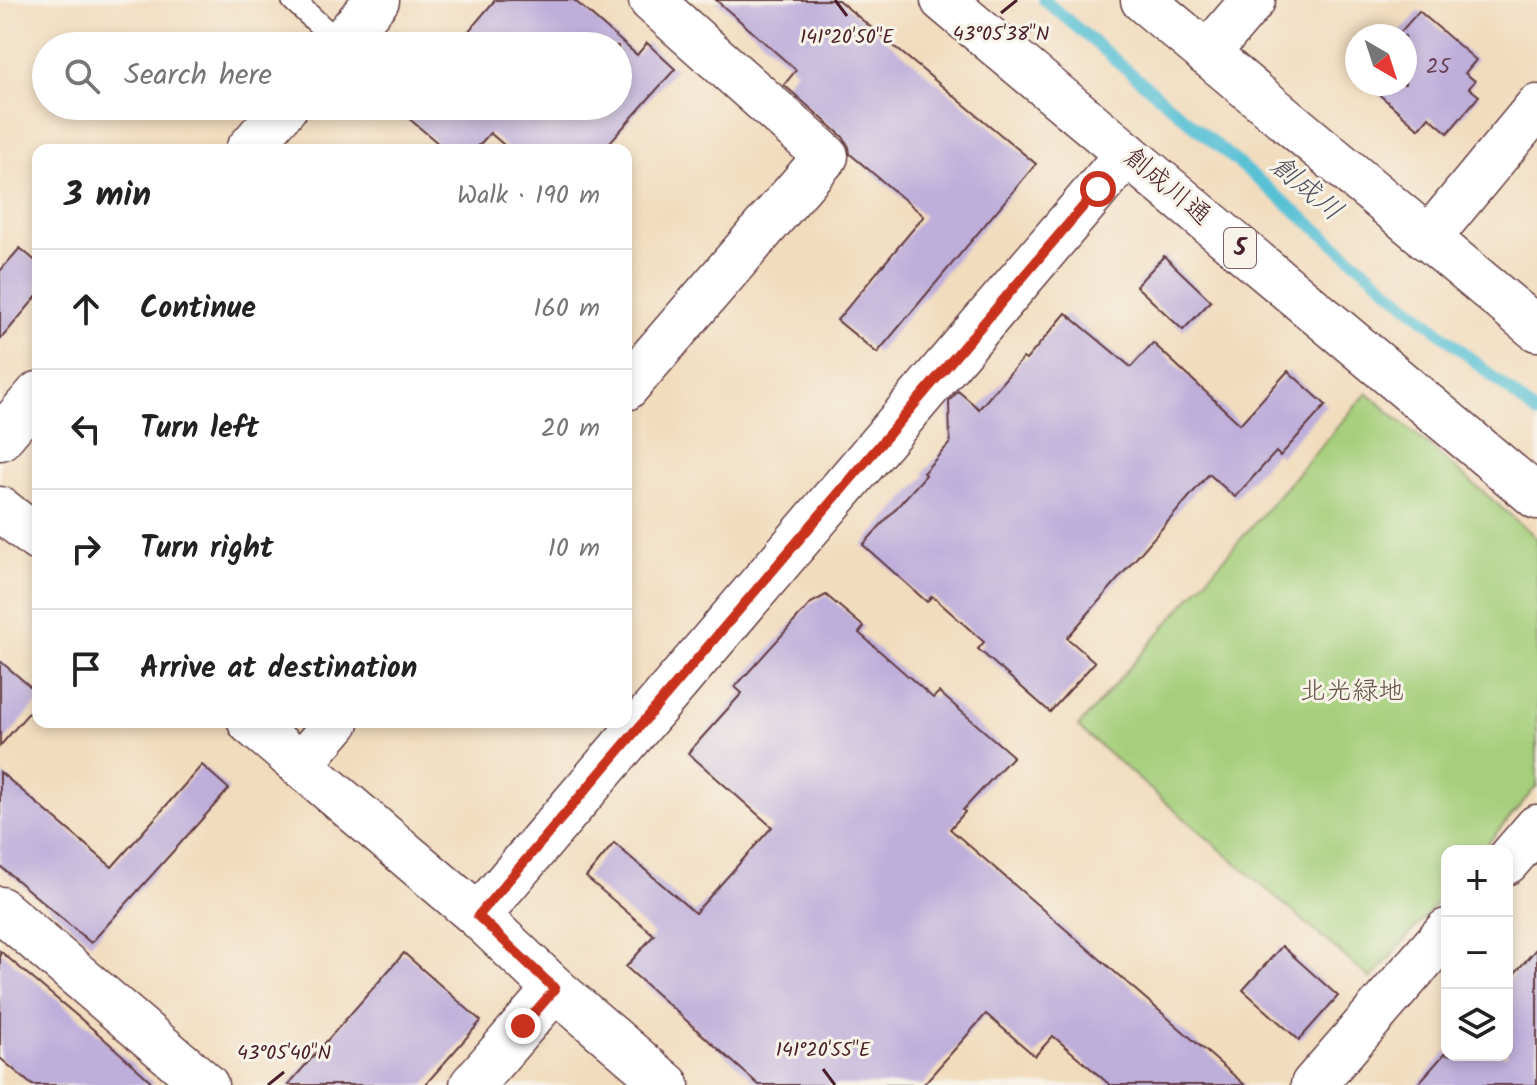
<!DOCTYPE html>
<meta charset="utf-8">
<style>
:root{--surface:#fff;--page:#f2f2f2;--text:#222;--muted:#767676;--line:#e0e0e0}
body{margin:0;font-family:Kalam,"Klee One",sans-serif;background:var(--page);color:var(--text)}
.controls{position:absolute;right:24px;bottom:24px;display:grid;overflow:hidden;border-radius:16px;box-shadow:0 4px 12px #0003}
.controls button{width:72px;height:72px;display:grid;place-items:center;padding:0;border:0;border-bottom:2px solid var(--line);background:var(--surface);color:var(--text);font:40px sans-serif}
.compass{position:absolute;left:1345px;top:24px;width:72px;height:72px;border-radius:50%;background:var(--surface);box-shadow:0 4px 12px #0003;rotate:141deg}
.stop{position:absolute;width:24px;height:24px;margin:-18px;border:6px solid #c8321e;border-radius:50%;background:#fff}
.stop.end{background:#c8321e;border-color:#fff;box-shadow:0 2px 8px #0008}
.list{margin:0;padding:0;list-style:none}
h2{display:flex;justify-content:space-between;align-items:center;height:104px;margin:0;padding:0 32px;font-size:34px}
h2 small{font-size:26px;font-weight:400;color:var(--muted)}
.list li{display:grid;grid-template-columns:52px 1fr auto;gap:24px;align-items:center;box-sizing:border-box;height:120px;padding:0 32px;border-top:2px solid var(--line)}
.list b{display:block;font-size:30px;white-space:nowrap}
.list em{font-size:26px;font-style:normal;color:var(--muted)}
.icon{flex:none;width:44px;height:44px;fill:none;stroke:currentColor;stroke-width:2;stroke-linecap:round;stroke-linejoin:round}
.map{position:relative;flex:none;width:1537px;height:1085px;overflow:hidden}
.search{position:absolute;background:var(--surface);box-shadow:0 4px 12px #0003;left:32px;top:32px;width:600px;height:88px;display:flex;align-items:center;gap:20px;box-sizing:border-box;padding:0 28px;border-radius:44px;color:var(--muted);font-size:30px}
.panel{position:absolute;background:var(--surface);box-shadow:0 4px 12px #0003;left:32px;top:144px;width:600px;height:584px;border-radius:16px}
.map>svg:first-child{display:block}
</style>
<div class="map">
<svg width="1537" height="1085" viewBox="0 0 1537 1085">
<rect width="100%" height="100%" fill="#f7f3e8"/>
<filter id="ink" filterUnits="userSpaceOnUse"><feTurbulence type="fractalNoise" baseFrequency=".0125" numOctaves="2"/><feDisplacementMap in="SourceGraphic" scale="16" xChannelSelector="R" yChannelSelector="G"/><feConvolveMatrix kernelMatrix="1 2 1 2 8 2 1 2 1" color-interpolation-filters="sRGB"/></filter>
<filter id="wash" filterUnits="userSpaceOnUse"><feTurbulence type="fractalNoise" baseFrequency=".006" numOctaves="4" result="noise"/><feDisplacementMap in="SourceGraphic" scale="32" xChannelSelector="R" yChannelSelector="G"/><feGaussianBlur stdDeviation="1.8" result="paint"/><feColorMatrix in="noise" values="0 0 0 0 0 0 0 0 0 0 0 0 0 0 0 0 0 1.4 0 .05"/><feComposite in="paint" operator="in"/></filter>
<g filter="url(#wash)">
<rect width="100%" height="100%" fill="#f2dcbe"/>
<path fill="#a5cf7b" stroke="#787753" stroke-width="2" d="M 1367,393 L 1537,538 L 1537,786 L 1481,851 L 1447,851 L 1447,891 L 1371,979 L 1078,727 Z"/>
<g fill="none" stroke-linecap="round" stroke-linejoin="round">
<path stroke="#58c1d5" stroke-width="12" d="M 1044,0 L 1537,414"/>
</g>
<g id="blocks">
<g fill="#bdaeda">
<path d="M 495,0 L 574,0 L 637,55 L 647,43 L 675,69 L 603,150 L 510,150 L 490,133 L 475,150 L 446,150 L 400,111 L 405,106 L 618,106 L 618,46 L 456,46 Z"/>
<path d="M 716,0 L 838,0 L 1036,164 L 877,353 L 837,320 L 924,216 L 850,154 L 849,147 L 843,137 L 784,85 L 796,70 Z"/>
<path d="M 1419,11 L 1476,60 L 1465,73 L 1475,81 L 1469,88 L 1479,96 L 1448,133 L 1429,117 L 1419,129 L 1367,84 L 1405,84 L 1405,36 L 1397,36 Z"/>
<path d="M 20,248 L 38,263 L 38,295 L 0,340 L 0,271 Z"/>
<path d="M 1164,256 L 1211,301 L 1183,330 L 1136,286 Z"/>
<path d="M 1066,313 L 1131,367 L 1153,343 L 1240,424 L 1288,371 L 1326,405 L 1280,456 L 1276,452 L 1235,497 L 1209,474 L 1067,638 L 1095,662 L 1050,712 L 978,649 L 984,642 L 932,596 L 927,602 L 863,545 L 926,475 L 923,473 L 950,443 L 949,401 L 958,391 L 979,409 L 1023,358 L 1026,360 Z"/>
<path d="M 826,595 L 864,627 L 859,633 L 933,698 L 939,692 L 1013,756 L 963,810 L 965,812 L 950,829 L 1245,1085 L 1110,1085 L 1053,1036 L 1035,1056 L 986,1014 L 923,1085 L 759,1085 L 626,967 L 654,935 L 586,877 L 614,843 L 695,913 L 772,827 L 688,753 L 742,693 L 735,687 L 811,603 Z"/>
<path d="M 0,661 L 38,693 L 38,702 L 0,746 Z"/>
<path d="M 202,765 L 229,789 L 91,943 L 0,866 L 0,772 L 112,867 Z"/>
<path d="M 1282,946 L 1338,996 L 1299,1040 L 1243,990 Z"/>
<path d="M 1537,948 L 1537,1085 L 1417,1085 L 1447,1051 L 1447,1055 L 1507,1055 L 1507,982 Z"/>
<path d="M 0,951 L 101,1036 L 155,1085 L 32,1085 L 0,1058 Z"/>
<path d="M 404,953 L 481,1021 L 425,1085 L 288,1085 Z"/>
</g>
</g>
</g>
<g filter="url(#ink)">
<use href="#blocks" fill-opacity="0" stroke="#633b41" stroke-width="2"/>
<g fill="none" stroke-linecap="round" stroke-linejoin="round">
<defs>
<path id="service" d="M 293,0 L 340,44"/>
<g id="minor">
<path d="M 1428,239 L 1537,107"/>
<path d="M 626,388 L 826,156 L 651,0"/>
<path d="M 300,765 L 337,722"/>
<path d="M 1507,862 L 1537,827"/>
<path d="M 0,909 L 206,1085"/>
<path d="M 478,916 L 1127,154"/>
<path d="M 472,1085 L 555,989"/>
<path d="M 1313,1085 L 1447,931"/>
</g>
<g id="tertiary">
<path d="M 338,46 L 377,0"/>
<path d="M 1207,54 L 1253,0"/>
<path d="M 248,150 L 286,106"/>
<path d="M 0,438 L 38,394"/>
<path d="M 0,509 L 38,539"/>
<path d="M 250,722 L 478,916 L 555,989 L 667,1085"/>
</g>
<g id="trunk">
<path d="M 943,0 L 1537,497"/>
<path d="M 1143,0 L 1537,329"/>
</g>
</defs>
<use href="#service" stroke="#633b41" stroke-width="25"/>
<use href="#minor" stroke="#633b41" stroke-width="47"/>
<use href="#tertiary" stroke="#633b41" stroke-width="47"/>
<use href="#trunk" stroke="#633b41" stroke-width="47"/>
<use href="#service" stroke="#fff" stroke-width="22"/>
<use href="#minor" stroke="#fff" stroke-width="44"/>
<use href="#tertiary" stroke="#fff" stroke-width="44"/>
<use href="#trunk" stroke="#fff" stroke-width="44"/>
</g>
</g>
<g fill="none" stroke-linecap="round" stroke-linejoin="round" filter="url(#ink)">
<path stroke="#c8321e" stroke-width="10" d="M 523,1026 L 555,989 L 478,916 L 1098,189"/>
</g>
<path fill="none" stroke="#4a1f2b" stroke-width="3" d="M 835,0 L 847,16M 1001,13 L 1017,0M 823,1069 L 835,1085M 268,1085 L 284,1072"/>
<g text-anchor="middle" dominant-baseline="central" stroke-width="6" stroke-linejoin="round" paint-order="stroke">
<g font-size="22" fill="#674357">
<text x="1438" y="67">25</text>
</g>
<rect fill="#f7f3e8" stroke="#7e5f64" stroke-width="2" x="1224" y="228" width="32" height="40" rx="6"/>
<g font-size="24" font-weight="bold" fill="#4a1f2b">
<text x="1240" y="248">5</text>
</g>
<g font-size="26" fill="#4a1f2b" stroke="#f7f3e8">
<text transform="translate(1167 187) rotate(40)">創成川通</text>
</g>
<g font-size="26" fill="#655443" stroke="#f7f3e8">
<text x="1352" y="692">北光緑地</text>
</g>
<g font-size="28" font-style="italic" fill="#4e505e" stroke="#f7f3e8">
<text transform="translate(1306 189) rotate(40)">創成川</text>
</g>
</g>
<g font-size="20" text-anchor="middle" fill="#4a1f2b" stroke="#f7f3e8" stroke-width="6" stroke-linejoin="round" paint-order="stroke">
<text x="1001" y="40">43°05'38"N</text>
<text x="847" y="43">141°20'50"E</text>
<text x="823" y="1056">141°20'55"E</text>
<text x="284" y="1059">43°05'40"N</text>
</g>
</svg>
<div class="controls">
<button>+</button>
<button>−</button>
<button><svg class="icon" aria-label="layers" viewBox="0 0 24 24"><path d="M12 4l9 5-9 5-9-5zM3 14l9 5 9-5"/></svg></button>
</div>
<svg class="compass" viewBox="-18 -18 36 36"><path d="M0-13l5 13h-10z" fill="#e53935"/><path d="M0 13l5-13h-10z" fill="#767676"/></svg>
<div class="stop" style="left:1098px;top:189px"></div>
<div class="stop end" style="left:523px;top:1026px"></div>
<div class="search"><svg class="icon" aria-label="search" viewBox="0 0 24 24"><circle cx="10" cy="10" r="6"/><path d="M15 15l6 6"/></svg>Search here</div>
<section class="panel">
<h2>3 min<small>Walk · 190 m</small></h2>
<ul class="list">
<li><svg class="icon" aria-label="ahead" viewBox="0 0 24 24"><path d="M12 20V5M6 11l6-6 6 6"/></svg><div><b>Continue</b></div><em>160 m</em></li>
<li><svg class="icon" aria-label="left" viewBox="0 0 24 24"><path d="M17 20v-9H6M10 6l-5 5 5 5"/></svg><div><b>Turn left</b></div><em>20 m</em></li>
<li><svg class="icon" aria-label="right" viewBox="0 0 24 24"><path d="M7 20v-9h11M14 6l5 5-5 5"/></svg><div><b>Turn right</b></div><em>10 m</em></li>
<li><svg class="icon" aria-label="arrive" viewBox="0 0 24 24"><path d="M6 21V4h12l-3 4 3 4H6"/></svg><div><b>Arrive at destination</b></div></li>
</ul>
</section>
</div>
